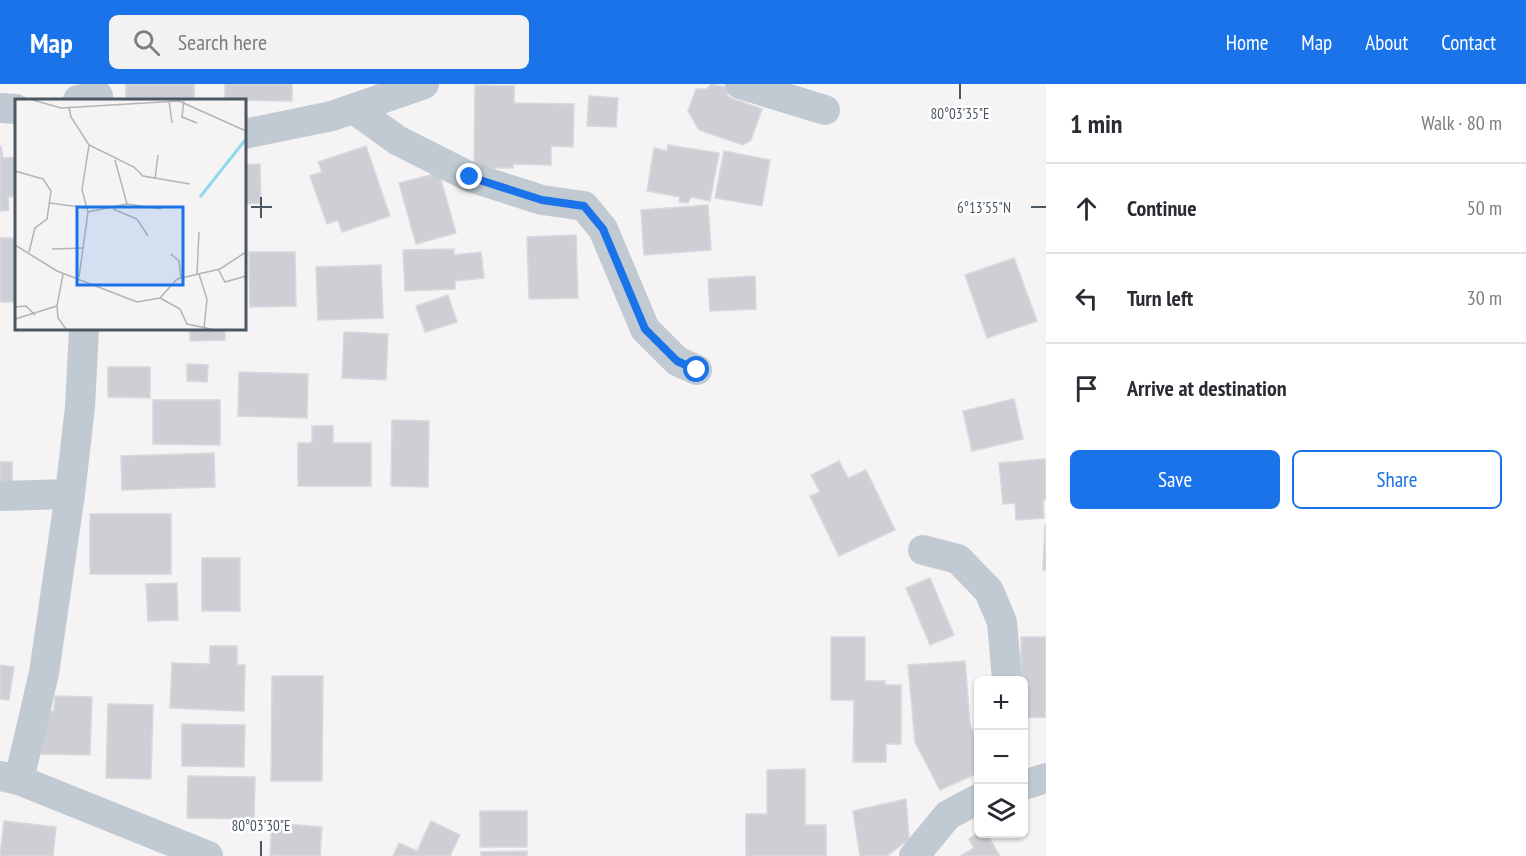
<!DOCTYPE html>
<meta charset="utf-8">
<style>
:root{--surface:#fff;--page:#f2f2f3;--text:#2b2b33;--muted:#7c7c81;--line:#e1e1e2;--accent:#1a73e8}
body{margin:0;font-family:"PT Sans Narrow",sans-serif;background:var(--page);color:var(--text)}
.controls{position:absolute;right:18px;bottom:18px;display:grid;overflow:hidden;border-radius:9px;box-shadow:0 2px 4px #0004}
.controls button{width:54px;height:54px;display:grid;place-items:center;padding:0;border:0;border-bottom:2px solid var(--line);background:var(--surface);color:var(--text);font:30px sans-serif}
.stop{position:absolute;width:18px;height:18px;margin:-14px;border:4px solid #1a73e8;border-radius:50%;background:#fff}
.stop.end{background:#1a73e8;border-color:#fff;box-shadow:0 2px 6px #0008}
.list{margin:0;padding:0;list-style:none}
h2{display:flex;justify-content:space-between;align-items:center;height:78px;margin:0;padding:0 24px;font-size:26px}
h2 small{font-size:20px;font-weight:400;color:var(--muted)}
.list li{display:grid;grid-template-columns:39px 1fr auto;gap:18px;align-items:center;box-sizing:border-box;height:90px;padding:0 24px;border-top:2px solid var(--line)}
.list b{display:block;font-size:22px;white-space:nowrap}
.list em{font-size:20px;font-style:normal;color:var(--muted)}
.actions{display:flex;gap:12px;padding:18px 24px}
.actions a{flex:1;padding:14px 0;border:2px solid var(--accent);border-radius:9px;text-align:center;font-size:21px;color:var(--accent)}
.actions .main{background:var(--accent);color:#fff}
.icon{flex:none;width:33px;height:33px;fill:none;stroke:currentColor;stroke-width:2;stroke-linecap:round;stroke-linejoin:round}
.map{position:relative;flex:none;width:1046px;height:772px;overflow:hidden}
header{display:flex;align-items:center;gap:36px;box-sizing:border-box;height:84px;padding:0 30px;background:var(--accent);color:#fff}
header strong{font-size:28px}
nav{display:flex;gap:33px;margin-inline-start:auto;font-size:21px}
.search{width:420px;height:54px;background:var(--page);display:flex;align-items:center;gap:15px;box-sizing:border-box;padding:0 21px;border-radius:9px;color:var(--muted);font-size:22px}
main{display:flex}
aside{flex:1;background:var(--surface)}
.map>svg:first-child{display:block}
</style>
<header>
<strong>Map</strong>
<div class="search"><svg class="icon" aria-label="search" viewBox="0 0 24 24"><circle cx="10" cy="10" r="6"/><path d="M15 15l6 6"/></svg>Search here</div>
<nav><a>Home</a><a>Map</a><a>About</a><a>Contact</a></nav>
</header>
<main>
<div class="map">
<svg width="1046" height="772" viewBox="0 0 1046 772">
<rect width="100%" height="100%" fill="#f5f3f3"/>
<g fill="#cdcfd5" stroke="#d7d9de" stroke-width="1.5">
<rect x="126" y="0" width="68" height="16"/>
<path d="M 225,0 L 292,0 L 292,17 L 225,16 Z"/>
<path d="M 711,0 L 726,3 L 728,13 L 762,25 L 751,56 L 743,61 L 699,46 L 688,27 L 696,5 L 707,5 Z"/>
<path d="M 475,1 L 514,2 L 514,19 L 574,20 L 573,63 L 551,62 L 551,81 L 513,80 L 513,84 L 474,84 Z"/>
<path d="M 589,12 L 618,14 L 616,43 L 587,42 Z"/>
<path d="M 668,61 L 719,69 L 710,117 L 691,113 L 688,119 L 679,118 L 680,113 L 647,107 L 654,64 L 667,67 Z"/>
<path d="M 0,62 L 1,62 L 3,74 L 16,73 L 16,112 L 8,113 L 9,126 L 0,127 Z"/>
<path d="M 366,62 L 390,132 L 342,148 L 338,136 L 327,140 L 310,92 L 322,88 L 318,78 Z"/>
<path d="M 724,67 L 770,76 L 762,122 L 715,114 Z"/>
<path d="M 260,80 L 261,119 L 244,120 L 244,81 Z"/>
<path d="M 439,89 L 456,149 L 416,160 L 399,99 Z"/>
<path d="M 708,121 L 711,166 L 644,171 L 641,126 Z"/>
<path d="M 576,151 L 578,214 L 529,215 L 527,153 Z"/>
<rect x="0" y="154" width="16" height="64"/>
<path d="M 454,165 L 454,171 L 481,168 L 484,194 L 455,197 L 455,205 L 405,207 L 403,166 Z"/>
<path d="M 249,168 L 295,168 L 296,222 L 250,223 Z"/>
<path d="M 1014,174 L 1037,237 L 987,254 L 965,191 Z"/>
<path d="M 381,181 L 383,234 L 318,236 L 316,183 Z"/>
<path d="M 755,192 L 756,225 L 710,227 L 708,195 Z"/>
<path d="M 448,211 L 457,238 L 425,248 L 416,222 Z"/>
<path d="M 190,244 L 241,244 L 242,245 L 225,246 L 225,256 L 190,257 Z"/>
<path d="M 344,248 L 388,250 L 386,296 L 342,294 Z"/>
<path d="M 187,280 L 208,281 L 207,298 L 187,297 Z"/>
<path d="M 108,283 L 150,283 L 150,314 L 108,313 Z"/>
<path d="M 239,288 L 308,290 L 307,334 L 238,332 Z"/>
<path d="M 1014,315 L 1023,355 L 972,367 L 963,327 Z"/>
<path d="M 153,316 L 220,316 L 220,361 L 153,360 Z"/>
<path d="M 392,336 L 429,337 L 428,403 L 391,402 Z"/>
<path d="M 312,342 L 333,342 L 333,359 L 371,359 L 371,402 L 298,402 L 298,359 L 312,359 Z"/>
<path d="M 214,369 L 215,403 L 122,406 L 121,372 Z"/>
<path d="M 1046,375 L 1046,416 L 1043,416 L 1044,434 L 1016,436 L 1015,419 L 1003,420 L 999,379 Z"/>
<path d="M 839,377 L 848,394 L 866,386 L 895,446 L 839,472 L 810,412 L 820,408 L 811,391 Z"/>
<rect x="0" y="378" width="12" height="22"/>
<rect x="90" y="430" width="81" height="60"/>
<path d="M 1045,441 L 1046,441 L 1046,486 L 1043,486 Z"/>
<rect x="202" y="474" width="38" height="53"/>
<path d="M 930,494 L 954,551 L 930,561 L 906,504 Z"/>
<path d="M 177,499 L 178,536 L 148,537 L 146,500 Z"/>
<path d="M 831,553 L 865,553 L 865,597 L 885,597 L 885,601 L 901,601 L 901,660 L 886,660 L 886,678 L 853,678 L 854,616 L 831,616 Z"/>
<path d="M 1021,553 L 1046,553 L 1046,633 L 1024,634 L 1024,596 L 1016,596 L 1016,585 L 1021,585 Z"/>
<path d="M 210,562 L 237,562 L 237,581 L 245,581 L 244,627 L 170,624 L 172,579 L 210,580 Z"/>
<path d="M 965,577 L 970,641 L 978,659 L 978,689 L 940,706 L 915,658 L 908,581 Z"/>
<path d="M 0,581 L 14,583 L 9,616 L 0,615 Z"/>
<path d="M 272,592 L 323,592 L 322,697 L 271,697 Z"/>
<path d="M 55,612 L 92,613 L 90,671 L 40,670 L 43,627 L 54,627 Z"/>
<path d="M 108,620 L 153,621 L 151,695 L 106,694 Z"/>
<path d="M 182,640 L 245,641 L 244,683 L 182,682 Z"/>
<path d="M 805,685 L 805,741 L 826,741 L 826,772 L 746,772 L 746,730 L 767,730 L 767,686 Z"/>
<path d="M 188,692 L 255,693 L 254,735 L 187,734 Z"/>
<path d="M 906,715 L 909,755 L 887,772 L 860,772 L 853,727 Z"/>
<rect x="480" y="727" width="47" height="36"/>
<path d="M 4,737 L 56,743 L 53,772 L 0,772 Z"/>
<path d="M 431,737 L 460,751 L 450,772 L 393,772 L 399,759 L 417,767 Z"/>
<path d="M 272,739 L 322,743 L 320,772 L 270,771 Z"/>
<path d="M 978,749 L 987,750 L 1000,772 L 960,772 L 974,764 L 969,755 Z"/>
<path d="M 527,767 L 527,772 L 481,772 L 481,768 Z"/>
</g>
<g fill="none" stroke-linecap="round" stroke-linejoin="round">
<g stroke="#c1cad2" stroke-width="30">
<path d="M 740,0 L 825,26"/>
<path d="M 78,16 L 98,12"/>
<path d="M 0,24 L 16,25"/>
<path d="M 354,25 L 397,56 L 470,93 L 542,116 L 584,122 L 603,145 L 645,245 L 677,277 L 697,286"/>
<path d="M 244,50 L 332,32 L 424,0"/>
<path d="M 0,412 L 70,410"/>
<path d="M 923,466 L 958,475 L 989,507 L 1002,538 L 1007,596"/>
<path d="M 0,692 L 19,696 L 208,772"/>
<path d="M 19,696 L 44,589 L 70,410 L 80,323 L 84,244"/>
<path d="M 1024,701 L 1046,694"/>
<path d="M 914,772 L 948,731 L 978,715"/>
</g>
</g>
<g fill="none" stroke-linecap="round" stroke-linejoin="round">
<path stroke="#1a73e8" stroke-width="8" d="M 470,93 L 542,116 L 584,122 L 603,145 L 645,245 L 677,277 L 697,286"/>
</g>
<path fill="none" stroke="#4a5661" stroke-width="2" d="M 960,0 L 960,15M 261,113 L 261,134M 251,123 L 272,123M 1031,123 L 1046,123M 261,757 L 261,772"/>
<g transform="translate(15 15)">
<rect width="231" height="231" fill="#f5f3f3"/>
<path fill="none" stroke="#90daee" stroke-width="3" d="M 185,98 L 231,40"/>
<path fill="none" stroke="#b1b4b9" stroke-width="1.5" d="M 18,1 L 46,9 L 164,2 L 231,32M 169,1 L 167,18 L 182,24M 154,2 L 157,24M 54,9 L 56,18 L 74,46 L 119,68 L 128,77 L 175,85M 100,61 L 112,105M 0,72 L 28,80 L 36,92 L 32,120 L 20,129 L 14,153M 140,80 L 143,56M 35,104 L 72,109M 98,110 L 122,120 L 133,137M 73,113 L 112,105 L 146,110M 0,146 L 42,172 L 122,203 L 145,199 L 162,180 L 205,170 L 231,153M 37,150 L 69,149M 156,155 L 164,162 L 166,179M 203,170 L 210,183 L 231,177M 48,175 L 42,207 L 43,219 L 51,230M 182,175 L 184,133M 184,175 L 192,200 L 189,229M 64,178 L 73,113 L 67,91 L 74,46M 145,199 L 165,210 L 172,225 L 196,230M 0,208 L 11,207 L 20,216M 0,220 L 42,207"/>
<path fill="#1a73e8" fill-opacity="0.15" stroke="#1a73e8" stroke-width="3" d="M 62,108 L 168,108 L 168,186 L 62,186 Z"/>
<rect width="231" height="231" fill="none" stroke="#4a5661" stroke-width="3"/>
</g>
<g font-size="15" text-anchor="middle" fill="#4a5661" stroke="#fff" stroke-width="5" stroke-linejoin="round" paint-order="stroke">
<text x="960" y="35">80°03'35"E</text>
<text x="984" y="129">6°13'55"N</text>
<text x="261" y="747">80°03'30"E</text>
</g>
</svg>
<div class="controls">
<button>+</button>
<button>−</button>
<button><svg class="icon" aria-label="layers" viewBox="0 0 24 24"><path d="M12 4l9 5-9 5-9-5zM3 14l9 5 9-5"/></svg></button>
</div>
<div class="stop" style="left:697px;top:286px"></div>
<div class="stop end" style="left:470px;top:93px"></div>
</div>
<aside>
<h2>1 min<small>Walk · 80 m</small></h2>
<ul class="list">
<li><svg class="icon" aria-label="ahead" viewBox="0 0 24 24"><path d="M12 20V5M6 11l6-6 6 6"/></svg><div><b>Continue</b></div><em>50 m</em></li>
<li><svg class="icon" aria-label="left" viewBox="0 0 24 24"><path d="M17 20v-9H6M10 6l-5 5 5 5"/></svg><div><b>Turn left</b></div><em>30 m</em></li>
<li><svg class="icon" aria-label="arrive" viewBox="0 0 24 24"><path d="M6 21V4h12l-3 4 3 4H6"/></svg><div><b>Arrive at destination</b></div></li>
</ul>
<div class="actions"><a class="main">Save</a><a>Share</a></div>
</aside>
</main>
